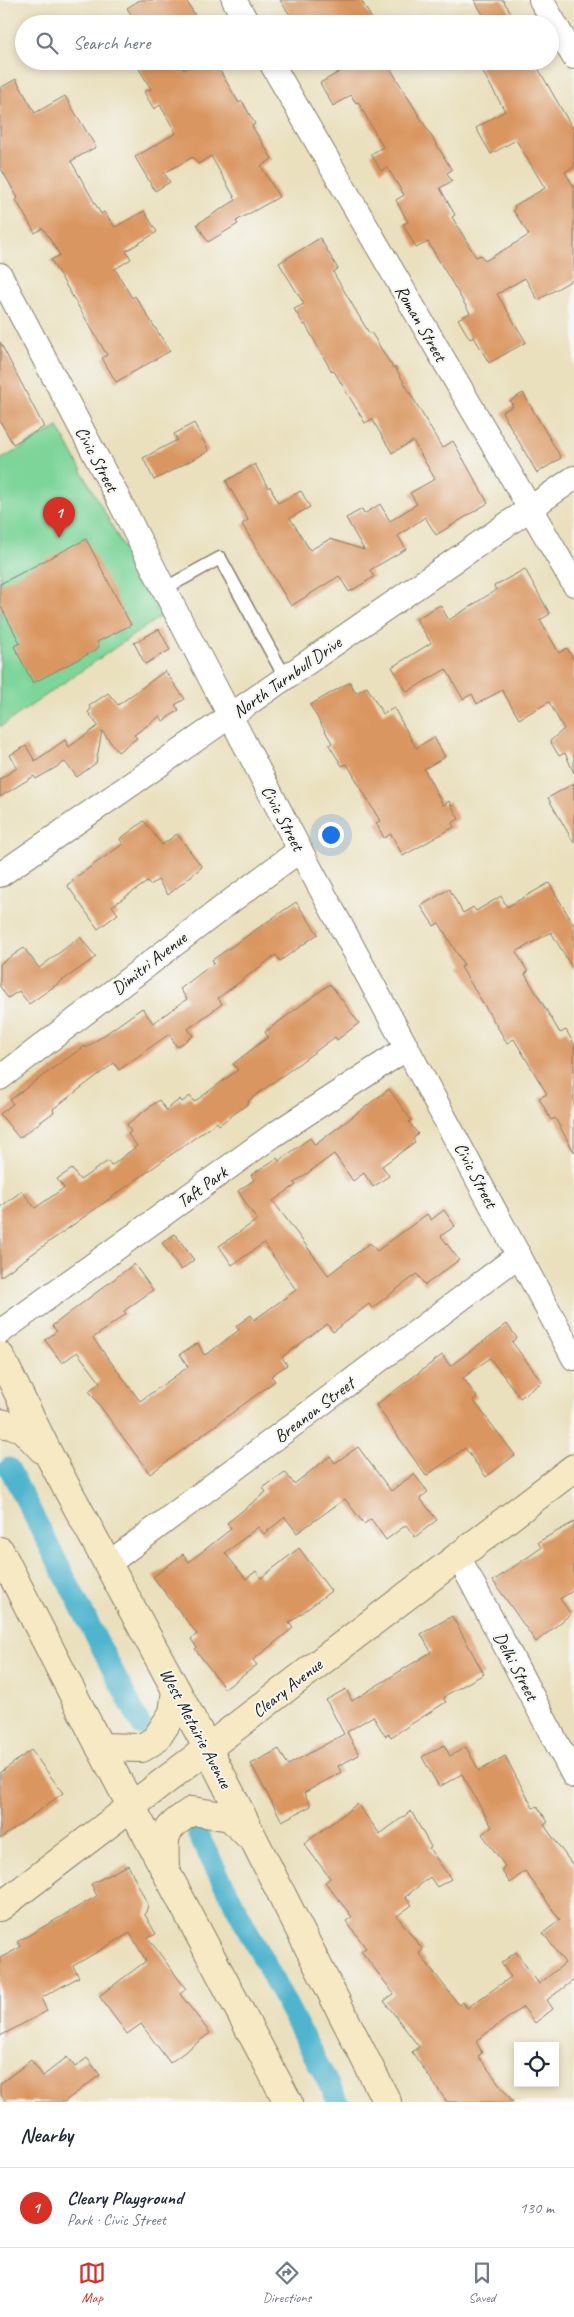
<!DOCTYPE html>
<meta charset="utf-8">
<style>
:root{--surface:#fff;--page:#f2f2f3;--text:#1f2937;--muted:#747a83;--line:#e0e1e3;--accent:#d93025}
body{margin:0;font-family:Caveat,sans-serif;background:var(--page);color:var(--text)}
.controls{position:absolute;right:15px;bottom:15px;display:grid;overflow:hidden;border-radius:0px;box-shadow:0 2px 8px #0003}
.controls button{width:45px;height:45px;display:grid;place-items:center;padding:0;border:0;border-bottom:1px solid var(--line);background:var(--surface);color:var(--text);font:25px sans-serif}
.you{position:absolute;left:330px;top:834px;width:18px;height:18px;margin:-12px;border:4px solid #fff;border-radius:50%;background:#1a73e8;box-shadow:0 0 0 8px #1a73e833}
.badge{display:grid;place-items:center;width:32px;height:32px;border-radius:50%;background:var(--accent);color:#fff;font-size:16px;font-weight:700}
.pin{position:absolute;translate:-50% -41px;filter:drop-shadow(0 1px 2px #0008)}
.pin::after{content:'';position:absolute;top:26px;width:18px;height:15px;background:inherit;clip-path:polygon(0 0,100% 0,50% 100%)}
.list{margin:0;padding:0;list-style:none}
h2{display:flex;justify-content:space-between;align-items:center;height:65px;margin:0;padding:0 20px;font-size:21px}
h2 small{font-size:16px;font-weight:400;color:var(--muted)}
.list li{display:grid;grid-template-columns:32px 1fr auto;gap:15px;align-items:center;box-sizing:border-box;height:80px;padding:0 20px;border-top:1px solid var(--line)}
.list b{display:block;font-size:19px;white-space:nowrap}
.list p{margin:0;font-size:16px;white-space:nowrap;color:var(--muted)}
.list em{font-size:16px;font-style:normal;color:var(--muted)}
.icon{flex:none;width:28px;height:28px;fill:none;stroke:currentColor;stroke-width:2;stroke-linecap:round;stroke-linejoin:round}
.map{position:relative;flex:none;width:574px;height:2102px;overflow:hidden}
.search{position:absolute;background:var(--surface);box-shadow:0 2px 8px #0003;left:15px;right:15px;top:15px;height:55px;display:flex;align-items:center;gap:12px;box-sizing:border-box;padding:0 18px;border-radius:28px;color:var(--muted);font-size:19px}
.sheet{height:145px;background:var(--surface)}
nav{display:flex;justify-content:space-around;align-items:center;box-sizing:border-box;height:70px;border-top:1px solid var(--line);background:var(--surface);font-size:14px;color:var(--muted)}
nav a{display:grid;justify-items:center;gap:2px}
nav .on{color:var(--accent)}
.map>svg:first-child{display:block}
</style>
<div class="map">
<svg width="574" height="2102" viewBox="0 0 574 2102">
<rect width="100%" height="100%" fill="#f6f6f2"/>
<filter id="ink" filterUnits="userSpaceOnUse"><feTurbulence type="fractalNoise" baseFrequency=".02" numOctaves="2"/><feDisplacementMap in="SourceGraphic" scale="10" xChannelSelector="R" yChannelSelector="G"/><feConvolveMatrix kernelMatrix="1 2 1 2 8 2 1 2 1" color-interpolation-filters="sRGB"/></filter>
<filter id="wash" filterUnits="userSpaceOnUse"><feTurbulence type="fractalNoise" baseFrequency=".0096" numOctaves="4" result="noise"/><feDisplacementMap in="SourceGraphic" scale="20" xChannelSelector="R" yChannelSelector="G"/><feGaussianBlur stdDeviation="1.12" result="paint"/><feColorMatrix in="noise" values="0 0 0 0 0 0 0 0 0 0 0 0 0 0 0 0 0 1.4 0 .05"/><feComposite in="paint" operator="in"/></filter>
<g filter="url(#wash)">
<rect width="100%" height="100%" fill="#eae0bd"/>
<path fill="#7dd59a" stroke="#4c785b" d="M 58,427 L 161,616 L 0,727 L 0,460 Z"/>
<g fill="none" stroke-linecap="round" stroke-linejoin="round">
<g stroke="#4fb5ce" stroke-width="21">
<path d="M 9,1468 L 141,1725"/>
<path d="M 198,1835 L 338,2102"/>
</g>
</g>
<g id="blocks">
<g fill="#da9660">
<path d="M 140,0 L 186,0 L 200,24 L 137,24 L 127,8 Z"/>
<path d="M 280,0 L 361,0 L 372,19 L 363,24 L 296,24 Z"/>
<path d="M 474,0 L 503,0 L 517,24 L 489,24 Z"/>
<path d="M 148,61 L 179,61 L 184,70 L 199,61 L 214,61 L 239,103 L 242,101 L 255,124 L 252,126 L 272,159 L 261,166 L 279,197 L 236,221 L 238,224 L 208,242 L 197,224 L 236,200 L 211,156 L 198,164 L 193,157 L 164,173 L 170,182 L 155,191 L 135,157 L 176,133 L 160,105 L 154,109 L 144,92 L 151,89 L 138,67 Z"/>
<path d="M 358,61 L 385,61 L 390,68 L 452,170 L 447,173 L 452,181 L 440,188 L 455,215 L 452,217 L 476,257 L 481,255 L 485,261 L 529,235 L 513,210 L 515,208 L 514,206 L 545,188 L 516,140 L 491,154 L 476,128 L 505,111 L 480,67 L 490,61 L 534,61 L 574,131 L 574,167 L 565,172 L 574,187 L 574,279 L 538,300 L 525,278 L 497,294 L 526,342 L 489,363 L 474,337 L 470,339 L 458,319 L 470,313 L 428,242 L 416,248 L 403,224 L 408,222 L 396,200 L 404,195 L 387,167 L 381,171 L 371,154 L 383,147 L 358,102 L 356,103 L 351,95 L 333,106 L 320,83 Z"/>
<path d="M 16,79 L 35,113 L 65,96 L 96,147 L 71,161 L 101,214 L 104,212 L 115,227 L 144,211 L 157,232 L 126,251 L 131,259 L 115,269 L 132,298 L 135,296 L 170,351 L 116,382 L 102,358 L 107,355 L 51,260 L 60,255 L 43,228 L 35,233 L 16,200 L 18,198 L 0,167 L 0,88 Z"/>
<path d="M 320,238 L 338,269 L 333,272 L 369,333 L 371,332 L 393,368 L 395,367 L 442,448 L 453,441 L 488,503 L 436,535 L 425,517 L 398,536 L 406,549 L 370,570 L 374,577 L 349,592 L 339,576 L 291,606 L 242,524 L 248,520 L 226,481 L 255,464 L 268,488 L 270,486 L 278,503 L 301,491 L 310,507 L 290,518 L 310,550 L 330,539 L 364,550 L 346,518 L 362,509 L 364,514 L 380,504 L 390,521 L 417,504 L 410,493 L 435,479 L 413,441 L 392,453 L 372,419 L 365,423 L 334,371 L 332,372 L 305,324 L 304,325 L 294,309 L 304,304 L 279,263 Z"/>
<path d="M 0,342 L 44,427 L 13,444 L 0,421 Z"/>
<path d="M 523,393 L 561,458 L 537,473 L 502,412 L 513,406 L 510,401 Z"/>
<path d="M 194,423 L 209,451 L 154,480 L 143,458 L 177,440 L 174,434 Z"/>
<path d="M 86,539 L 131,625 L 97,642 L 99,646 L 96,650 L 33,683 L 14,646 L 20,643 L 0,605 L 0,584 Z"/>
<path d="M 525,569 L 550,614 L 540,620 L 559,653 L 567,648 L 574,660 L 574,773 L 565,753 L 559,756 L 550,741 L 564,729 L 549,702 L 519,719 L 502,690 L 477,704 L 472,694 L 463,699 L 446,669 L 407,692 L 392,667 L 431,643 L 416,619 L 440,605 L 449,620 L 496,590 L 494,586 Z"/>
<path d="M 159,629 L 170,650 L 145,664 L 134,643 Z"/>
<path d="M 165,671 L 185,699 L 175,705 L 179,710 L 163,721 L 160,716 L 134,735 L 137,738 L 118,752 L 102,731 L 96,763 L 77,777 L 65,762 L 36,779 L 34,776 L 0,797 L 0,779 L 17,768 L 10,755 L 26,746 L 35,761 L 65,740 L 69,747 L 98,726 L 88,712 L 91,709 L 89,706 L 108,693 L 118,705 Z"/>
<path d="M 350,682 L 356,693 L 367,687 L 383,714 L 394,708 L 416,748 L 434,737 L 445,757 L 424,769 L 443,805 L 449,801 L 459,819 L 452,823 L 454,827 L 403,856 L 391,834 L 384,838 L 376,823 L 380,821 L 347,764 L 342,766 L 329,745 L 332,743 L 310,705 Z"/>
<path d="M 574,783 L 574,843 L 548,798 Z"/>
<path d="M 144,821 L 162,845 L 177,834 L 202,867 L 168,895 L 158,880 L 150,885 L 147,882 L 112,906 L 118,914 L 98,929 L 67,885 L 73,881 L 72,880 L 123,844 L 120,839 Z"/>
<path d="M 549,883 L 574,925 L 574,971 L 551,932 L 516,952 L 528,972 L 525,974 L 560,1033 L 566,1030 L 574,1044 L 574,1152 L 555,1118 L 551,1120 L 539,1098 L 547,1094 L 514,1039 L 507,1043 L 461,967 L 464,965 L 439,923 L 434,926 L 421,906 L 449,889 L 463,913 L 473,907 L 476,911 L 501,896 L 507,907 Z"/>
<path d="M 296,902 L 318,934 L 280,961 L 276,955 L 218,998 L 222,1004 L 188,1029 L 193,1036 L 177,1047 L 169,1034 L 119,1070 L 114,1063 L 53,1109 L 54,1112 L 19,1138 L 0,1114 L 13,1104 L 10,1100 L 56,1066 L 85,1046 L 86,1048 L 142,1008 L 153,1023 L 187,999 L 180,989 L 214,963 L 212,960 Z"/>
<path d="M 80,937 L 96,957 L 29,1004 L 19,991 L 8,998 L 0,987 L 0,964 L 24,948 L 39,968 Z"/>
<path d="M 330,984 L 359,1023 L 337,1040 L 335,1037 L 248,1101 L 249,1103 L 219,1125 L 217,1122 L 0,1277 L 0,1207 L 22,1191 L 35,1208 L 64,1188 L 57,1179 L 72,1169 L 80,1180 L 108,1161 L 111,1166 L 137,1146 L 128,1134 L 131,1132 L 127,1124 L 159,1100 L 166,1110 L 180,1099 L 182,1102 L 190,1096 L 194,1102 L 238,1070 L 233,1064 L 268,1037 L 265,1032 Z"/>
<path d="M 389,1089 L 411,1120 L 409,1122 L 418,1134 L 413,1139 L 415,1142 L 382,1166 L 389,1176 L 373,1187 L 364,1173 L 353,1181 L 334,1154 L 294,1183 L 296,1185 L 273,1201 L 328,1275 L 370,1243 L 377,1251 L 427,1214 L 431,1220 L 444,1210 L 455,1226 L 441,1236 L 459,1260 L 425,1285 L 417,1274 L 372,1308 L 369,1304 L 333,1332 L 327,1324 L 282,1357 L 287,1365 L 271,1376 L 275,1381 L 150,1474 L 89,1391 L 100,1382 L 77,1352 L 62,1363 L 45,1340 L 57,1331 L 52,1326 L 134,1264 L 153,1290 L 124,1311 L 126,1314 L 93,1338 L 140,1401 L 188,1367 L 180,1354 L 198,1343 L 204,1355 L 210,1352 L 239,1330 L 236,1326 L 251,1315 L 254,1320 L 296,1290 L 264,1243 L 232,1265 L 219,1246 L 257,1220 L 238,1191 L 254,1180 L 251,1175 L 277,1158 L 279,1161 L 310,1138 L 315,1145 Z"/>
<path d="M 175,1234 L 194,1260 L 181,1270 L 162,1243 Z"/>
<path d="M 507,1324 L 517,1338 L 512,1342 L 542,1382 L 520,1398 L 490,1358 L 463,1378 L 477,1397 L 473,1400 L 515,1455 L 486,1477 L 465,1448 L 426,1476 L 376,1405 L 442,1355 L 450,1366 Z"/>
<path d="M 358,1447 L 391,1491 L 414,1474 L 428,1492 L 420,1498 L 437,1520 L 415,1537 L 406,1525 L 386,1540 L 371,1519 L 364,1524 L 345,1499 L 297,1533 L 285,1517 L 264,1534 L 258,1527 L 225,1553 L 246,1579 L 256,1571 L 261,1578 L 299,1548 L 331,1591 L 289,1623 L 293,1628 L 253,1660 L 257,1665 L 225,1689 L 195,1649 L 197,1648 L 191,1639 L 197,1634 L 153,1577 L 183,1554 L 189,1562 L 231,1529 L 227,1523 L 266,1492 L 263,1488 L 285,1472 L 294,1484 L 330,1456 L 335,1463 Z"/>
<path d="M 574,1522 L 574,1590 L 560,1599 L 571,1614 L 536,1642 L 493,1581 L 541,1548 L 538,1542 Z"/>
<path d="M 452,1616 L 484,1674 L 446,1695 L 444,1699 L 446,1702 L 391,1737 L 389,1734 L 385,1736 L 373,1716 L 347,1732 L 359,1755 L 338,1766 L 341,1772 L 304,1793 L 311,1806 L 282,1821 L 251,1764 L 279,1749 L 288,1765 L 344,1734 L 326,1700 L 346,1689 L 352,1701 L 431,1652 L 421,1634 Z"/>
<path d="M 444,1745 L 450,1756 L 466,1747 L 479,1771 L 505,1756 L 533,1808 L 537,1806 L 548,1822 L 544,1825 L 574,1867 L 574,1980 L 547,2000 L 553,2009 L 535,2023 L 523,2007 L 476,2041 L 482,2053 L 478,2056 L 513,2102 L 447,2102 L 412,2052 L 419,2047 L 384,2001 L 394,1994 L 361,1951 L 366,1948 L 346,1921 L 352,1917 L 325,1882 L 330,1878 L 304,1844 L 357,1804 L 380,1834 L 411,1811 L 431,1847 L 429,1848 L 451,1879 L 437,1887 L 430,1877 L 405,1897 L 412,1905 L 397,1916 L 423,1950 L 419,1953 L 459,2005 L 463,2002 L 467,2008 L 511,1977 L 501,1963 L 516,1952 L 539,1984 L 565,1963 L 543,1933 L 560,1920 L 525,1871 L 510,1883 L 501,1870 L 505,1866 L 482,1834 L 492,1827 L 462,1774 L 439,1787 L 422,1757 Z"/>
<path d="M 31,1750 L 63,1793 L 0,1839 L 0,1773 Z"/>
<path d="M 128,1865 L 148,1905 L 145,1915 L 156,1934 L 148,1938 L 186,1989 L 180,1994 L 210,2033 L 170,2063 L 141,2024 L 127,2034 L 99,1996 L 146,1961 L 130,1933 L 73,1966 L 79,1977 L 41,1998 L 47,2011 L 0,2036 L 0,1958 L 21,1947 L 17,1942 L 97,1896 L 91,1884 Z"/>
<path d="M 67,2057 L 75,2067 L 87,2058 L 100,2075 L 64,2102 L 6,2102 L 0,2094 L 0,2084 L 31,2060 L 43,2076 Z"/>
</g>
</g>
</g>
<g filter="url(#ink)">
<use href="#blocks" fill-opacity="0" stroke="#837e6c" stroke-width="1"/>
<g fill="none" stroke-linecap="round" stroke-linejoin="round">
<defs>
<path id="lane" d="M 164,589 L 220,558 L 286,679"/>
<g id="street">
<path d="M 234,0 L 248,24"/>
<path d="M 541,0 L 574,57"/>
<path d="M 270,61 L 574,584"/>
<path d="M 0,275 L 117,496 L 164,589 L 300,850 L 574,1358"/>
<path d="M 0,875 L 574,478"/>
<path d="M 0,1078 L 231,901 L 300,850"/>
<path d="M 0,1332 L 272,1136 L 407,1048"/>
<path d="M 458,1556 L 574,1776"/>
<path d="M 108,1564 L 519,1255"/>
</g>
<g id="secondary">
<path d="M 0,1356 L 50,1457 L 208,1749 L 387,2102"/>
<path d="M 0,1423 L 21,1427 L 42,1449"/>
<path d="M 0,1551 L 100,1747 L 288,2102"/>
<path d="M 100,1747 L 142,1748 L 156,1739 L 173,1713 L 176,1690"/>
<path d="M 165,1869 C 164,1834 161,1831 192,1811 L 230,1817 L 249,1836"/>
<path d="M 0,1907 L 574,1468"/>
</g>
</defs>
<use href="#lane" stroke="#837e6c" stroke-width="15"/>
<use href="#street" stroke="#837e6c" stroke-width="26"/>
<use href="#secondary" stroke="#837e6c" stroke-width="30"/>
<use href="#lane" stroke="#fff" stroke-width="12"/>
<use href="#street" stroke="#fff" stroke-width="24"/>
<use href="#secondary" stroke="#f7e9c3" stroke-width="28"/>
</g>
</g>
<g text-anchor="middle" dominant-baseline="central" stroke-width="4" stroke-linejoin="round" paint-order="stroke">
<g font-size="18" fill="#1c1c1c" stroke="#f6f6f2">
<text transform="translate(421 323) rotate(60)">Roman Street</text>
<text transform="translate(97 459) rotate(62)">Civic Street</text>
<text transform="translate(287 677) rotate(-35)">North Turnbull Drive</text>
<text transform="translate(283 818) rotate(62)">Civic Street</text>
<text transform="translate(149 963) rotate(-38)">Dimitri Avenue</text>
<text transform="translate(476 1175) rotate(62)">Civic Street</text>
<text transform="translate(202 1187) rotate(-36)">Taft Park</text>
<text transform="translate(314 1410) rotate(-37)">Breanon Street</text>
<text transform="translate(516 1666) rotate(62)">Delhi Street</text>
<text transform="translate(287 1688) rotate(-38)">Cleary Avenue</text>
<text transform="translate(196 1728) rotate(62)">West Metairie Avenue</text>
</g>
</g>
</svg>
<div class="controls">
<button><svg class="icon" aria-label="locate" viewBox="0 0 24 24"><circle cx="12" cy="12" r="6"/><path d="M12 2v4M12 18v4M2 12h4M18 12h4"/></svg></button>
</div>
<div class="you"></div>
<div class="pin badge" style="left:59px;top:538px">1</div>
<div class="search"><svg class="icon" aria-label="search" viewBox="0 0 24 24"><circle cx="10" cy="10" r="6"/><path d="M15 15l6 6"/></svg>Search here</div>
</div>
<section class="sheet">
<h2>Nearby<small></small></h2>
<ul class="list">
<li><span class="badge">1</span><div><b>Cleary Playground</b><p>Park · Civic Street</p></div><em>130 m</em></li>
</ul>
</section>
<nav>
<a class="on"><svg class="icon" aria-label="map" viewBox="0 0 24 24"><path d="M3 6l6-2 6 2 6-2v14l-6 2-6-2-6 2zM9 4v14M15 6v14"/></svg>Map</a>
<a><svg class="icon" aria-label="directions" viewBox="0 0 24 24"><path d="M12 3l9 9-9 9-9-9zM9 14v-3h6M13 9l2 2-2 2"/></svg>Directions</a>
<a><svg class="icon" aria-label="saved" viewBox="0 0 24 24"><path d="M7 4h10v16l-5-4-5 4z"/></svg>Saved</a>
</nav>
